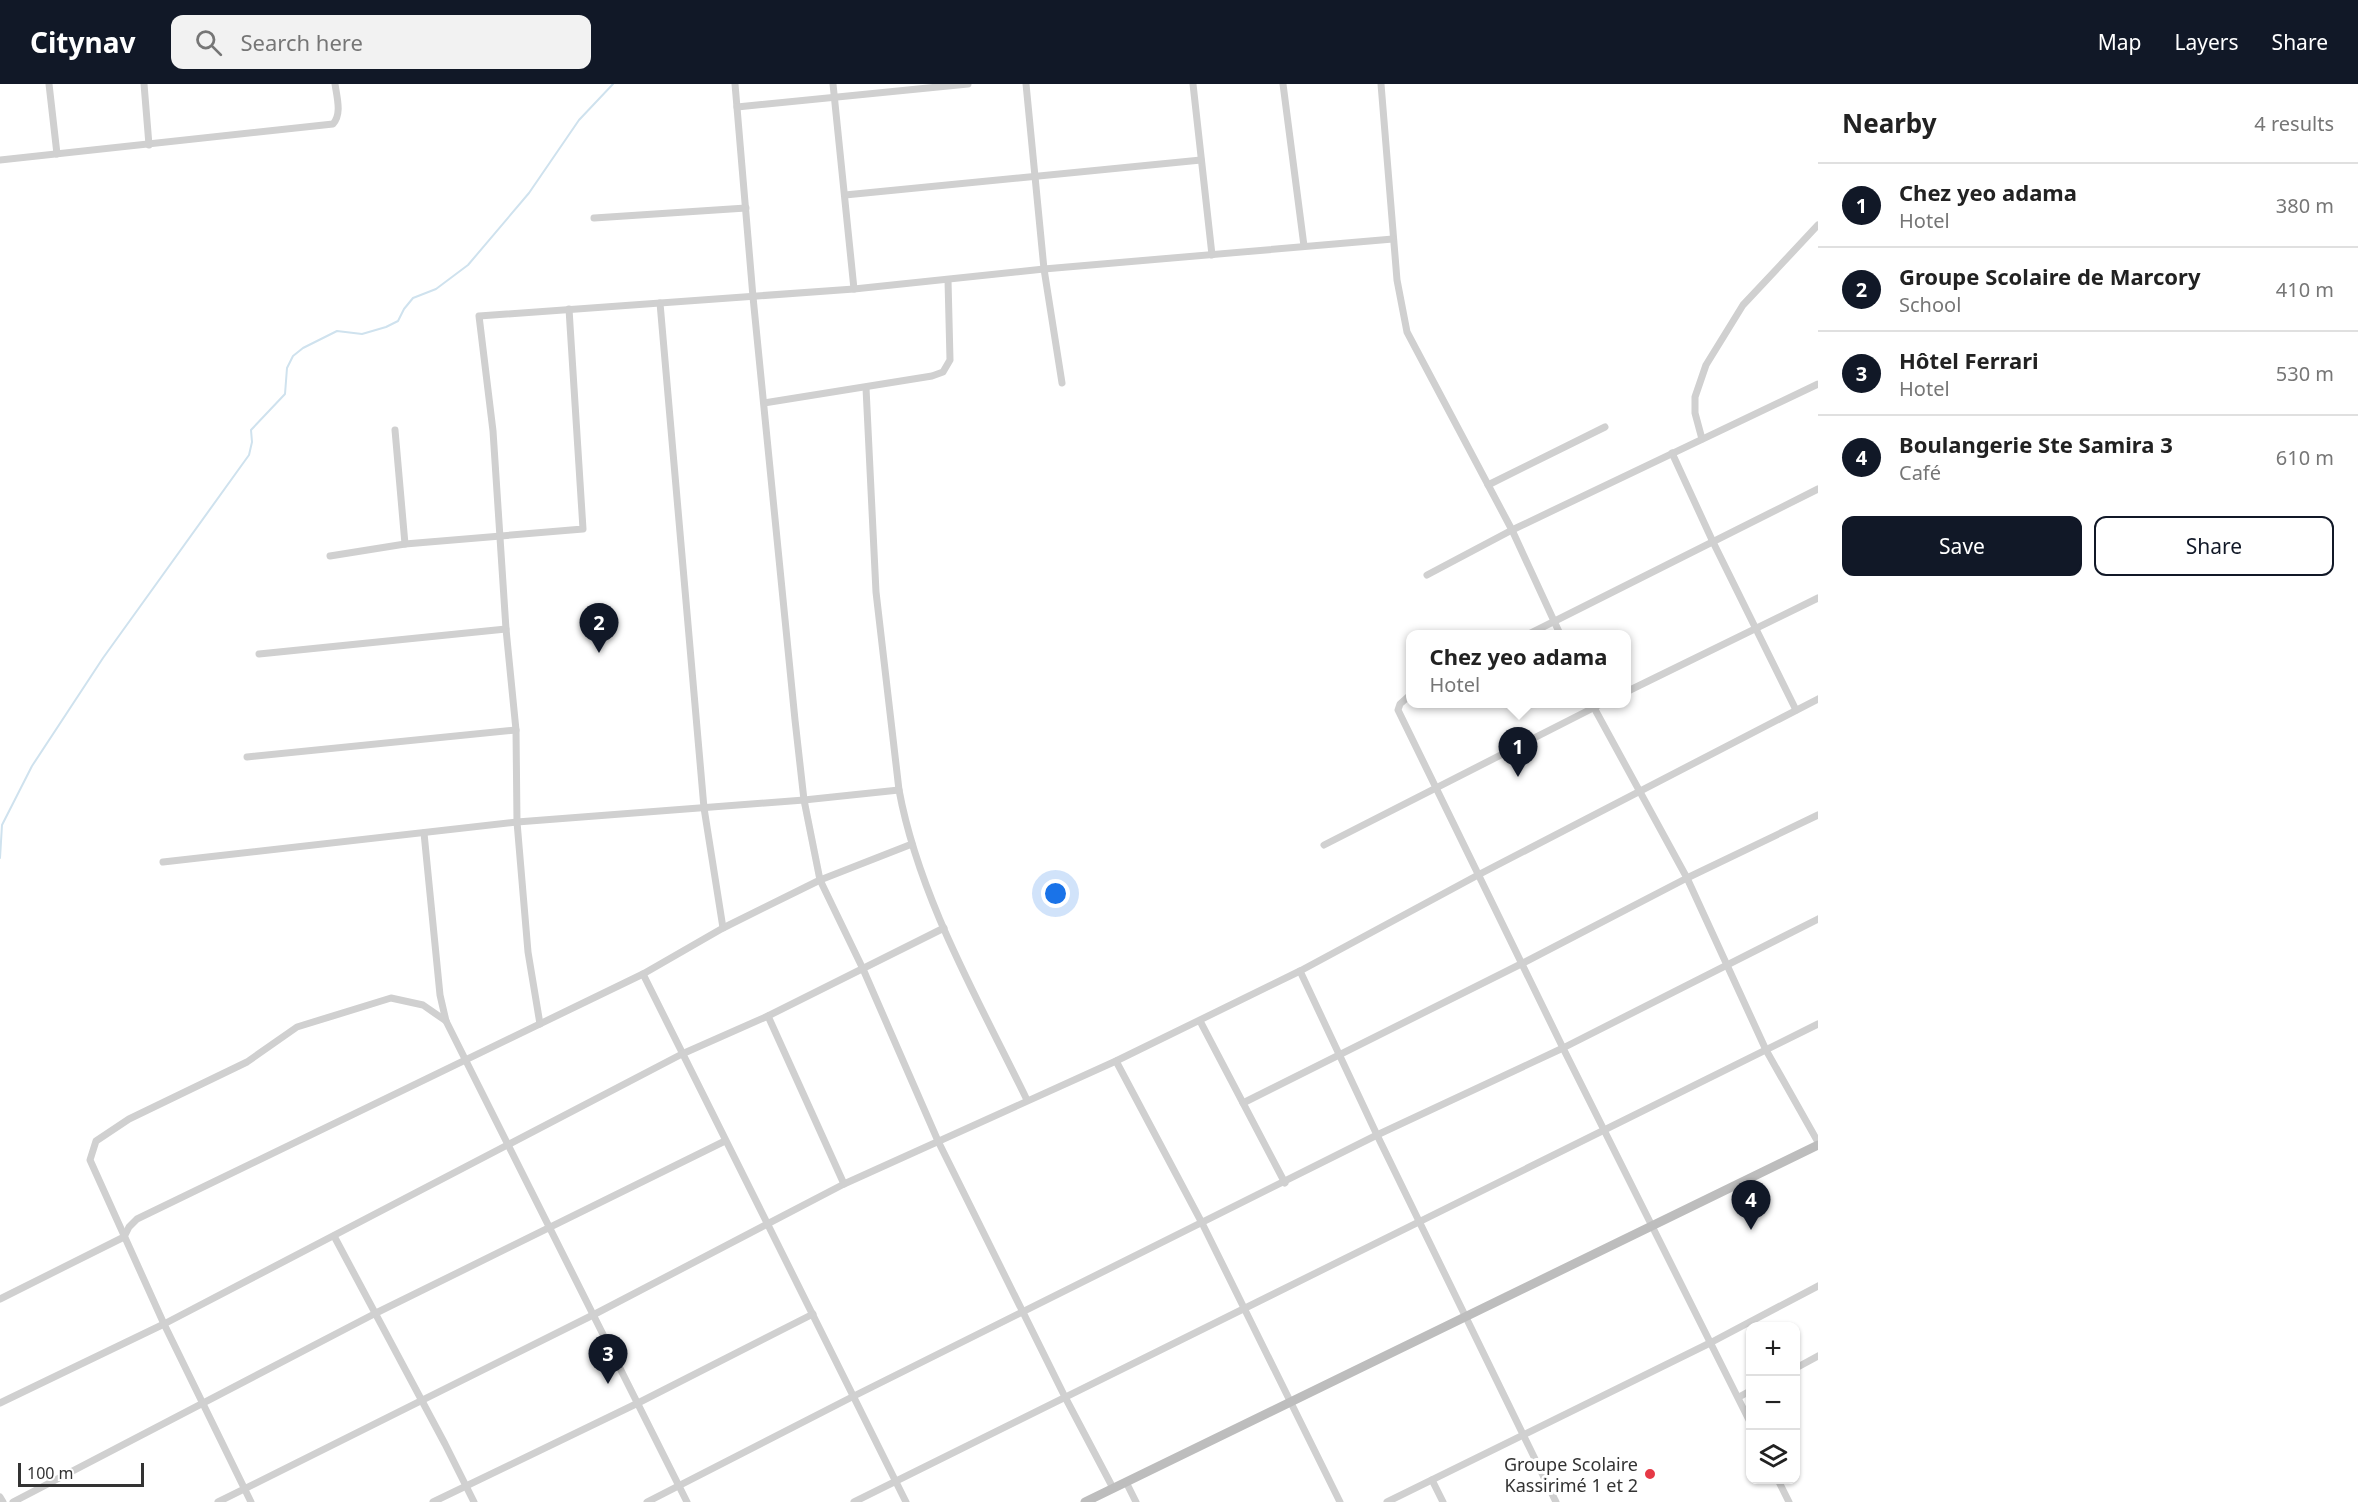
<!DOCTYPE html>
<meta charset="utf-8">
<style>
:root{--surface:#fff;--page:#f2f2f2;--text:#222;--muted:#767676;--line:#e0e0e0;--accent:#111827}
body{margin:0;font-family:"Noto Sans",sans-serif;background:var(--page);color:var(--text)}
.controls{position:absolute;right:18px;bottom:18px;display:grid;overflow:hidden;border-radius:12px;box-shadow:0 2px 4px #0004}
.controls button{width:54px;height:54px;display:grid;place-items:center;padding:0;border:0;border-bottom:2px solid var(--line);background:var(--surface);color:var(--text);font:30px sans-serif}
.scale{position:absolute;left:18px;bottom:15px;width:126px;box-sizing:border-box;padding-left:6px;border:3px solid #333;border-top:0;font-size:16px;line-height:21px;white-space:nowrap;color:#333;-webkit-text-stroke:4px #fff;paint-order:stroke}
.you{position:absolute;left:1056px;top:810px;width:21px;height:21px;margin:-15px;border:4px solid #fff;border-radius:50%;background:#1a73e8;box-shadow:0 0 0 9px #1a73e833}
.badge{display:grid;place-items:center;width:39px;height:39px;border-radius:50%;background:var(--accent);color:#fff;font-size:20px;font-weight:700}
.pin{position:absolute;translate:-50% -50px;filter:drop-shadow(0 2px 3px #0008)}
.pin::after{content:'';position:absolute;top:32px;width:21px;height:18px;background:inherit;clip-path:polygon(0 0,100% 0,50% 100%)}
.popup{position:absolute;left:1406px;top:546px;width:225px;height:78px;box-sizing:border-box;display:grid;place-content:center;border-radius:12px;background:var(--surface);filter:drop-shadow(0 2px 4px #0005);font-size:20px;white-space:nowrap;color:var(--muted)}
.popup b{font-size:22px;color:var(--text)}
.popup::after{content:'';position:absolute;left:50%;top:100%;margin-left:-12px;border:12px solid transparent;border-top-color:var(--surface)}
.list{margin:0;padding:0;list-style:none}
h2{display:flex;justify-content:space-between;align-items:center;height:78px;margin:0;padding:0 24px;font-size:26px}
h2 small{font-size:20px;font-weight:400;color:var(--muted)}
.list li{display:grid;grid-template-columns:39px 1fr auto;gap:18px;align-items:center;box-sizing:border-box;height:84px;padding:0 24px;border-top:2px solid var(--line)}
.list b{display:block;font-size:22px;white-space:nowrap}
.list p{margin:0;font-size:20px;white-space:nowrap;color:var(--muted)}
.list em{font-size:20px;font-style:normal;color:var(--muted)}
.actions{display:flex;gap:12px;padding:18px 24px}
.actions a{flex:1;padding:14px 0;border:2px solid var(--accent);border-radius:12px;text-align:center;font-size:21px;color:var(--accent)}
.actions .main{background:var(--accent);color:#fff}
.icon{flex:none;width:33px;height:33px;fill:none;stroke:currentColor;stroke-width:2;stroke-linecap:round;stroke-linejoin:round}
.map{position:relative;flex:none;width:1818px;height:1418px;overflow:hidden}
header{display:flex;align-items:center;gap:36px;box-sizing:border-box;height:84px;padding:0 30px;background:var(--accent);color:#fff}
header strong{font-size:28px}
nav{display:flex;gap:33px;margin-inline-start:auto;font-size:21px}
.search{width:420px;height:54px;background:var(--page);display:flex;align-items:center;gap:15px;box-sizing:border-box;padding:0 21px;border-radius:12px;color:var(--muted);font-size:22px}
main{display:flex}
aside{flex:1;background:var(--surface)}
.map>svg:first-child{display:block}
</style>
<header>
<strong>Citynav</strong>
<div class="search"><svg class="icon" aria-label="search" viewBox="0 0 24 24"><circle cx="10" cy="10" r="6"/><path d="M15 15l6 6"/></svg>Search here</div>
<nav><a>Map</a><a>Layers</a><a>Share</a></nav>
</header>
<main>
<div class="map">
<svg width="1818" height="1418" viewBox="0 0 1818 1418">
<rect width="100%" height="100%" fill="#fff"/>
<g fill="none" stroke-linecap="round" stroke-linejoin="round">
<path stroke="#cfe2ee" stroke-width="2" d="M 0,774 L 2,741 L 32,682 L 103,574 L 249,371 L 252,358 L 251,346 L 285,310 L 287,284 L 293,272 L 303,264 L 337,247 L 362,250 L 386,243 L 398,237 L 404,225 L 413,214 L 436,205 L 468,181 L 529,109 L 579,36 L 613,0"/>
<g stroke="#d0d0d0" stroke-width="7">
<path d="M 49,0 L 57,70"/>
<path d="M 144,0 L 149,61"/>
<path d="M 735,0 L 753,213 L 795,636 L 804,716 L 820,796 L 863,885 L 938,1057 L 1065,1313 L 1113,1404"/>
<path d="M 833,0 L 854,205"/>
<path d="M 1026,0 L 1044,185 L 1062,299"/>
<path d="M 1193,0 L 1212,171"/>
<path d="M 1283,0 L 1304,162"/>
<path d="M 1381,0 L 1397,196 L 1407,248 L 1512,446 L 1560,550"/>
<path d="M 737,23 L 968,0"/>
<path d="M 0,76 L 333,40 C 342,30 337,14 335,0"/>
<path d="M 845,111 L 1201,76"/>
<path d="M 594,134 L 746,124"/>
<path d="M 660,219 L 704,724 L 723,844"/>
<path d="M 866,304 L 876,508 L 899,706 C 919,814 979,917 1027,1016"/>
<path d="M 764,319 L 932,292 L 943,288 L 950,276 L 948,196"/>
<path d="M 395,346 L 405,460"/>
<path d="M 1702,355 L 1695,329 L 1695,313 L 1706,281 L 1743,221 L 1818,141"/>
<path d="M 1672,369 L 1713,458 L 1796,626"/>
<path d="M 1488,401 L 1605,343"/>
<path d="M 330,472 L 405,460 L 583,445 L 569,225"/>
<path d="M 1427,491 L 1512,446 L 1818,300"/>
<path d="M 1529,550 L 1818,405"/>
<path d="M 259,570 L 506,545"/>
<path d="M 1626,608 L 1818,514"/>
<path d="M 1410,611 L 1400,620 L 1398,626 L 1563,964 L 1750,1338"/>
<path d="M 1592,620 L 1687,794 L 1766,966 L 1818,1058"/>
<path d="M 247,673 L 516,646"/>
<path d="M 424,749 L 440,911 L 446,937 L 687,1418"/>
<path d="M 1324,761 L 1601,620"/>
<path d="M 163,778 L 517,738 L 804,716 L 899,706"/>
<path d="M 1300,887 L 1377,1051 L 1556,1418"/>
<path d="M 643,890 L 906,1418"/>
<path d="M 768,932 L 844,1100"/>
<path d="M 1200,937 L 1285,1099"/>
<path d="M 540,940 L 528,868 L 517,738 L 516,646 L 506,545 L 493,347 L 479,232 L 854,205 L 1044,185 L 1393,155"/>
<path d="M 1116,977 L 1202,1139 L 1340,1418"/>
<path d="M 1243,1019 L 1523,879 L 1687,794 L 1818,731"/>
<path d="M 334,1152 L 445,1360 L 474,1418"/>
<path d="M 0,1215 L 124,1153 L 129,1143 L 137,1135 L 643,890 L 723,844 L 820,796 L 912,760"/>
<path d="M 1796,1284 L 1818,1272"/>
<path d="M 1739,1313 L 1750,1307"/>
<path d="M 0,1319 L 164,1240 L 682,970 L 768,932 L 944,844"/>
<path d="M 1432,1396 L 1443,1418"/>
<path d="M 1778,1396 L 1789,1418"/>
<path d="M 1126,1398 L 1136,1418"/>
<path d="M 0,1413 L 3,1418"/>
<path d="M 13,1418 L 376,1229 L 725,1057"/>
<path d="M 218,1418 L 595,1230 L 844,1100 L 1116,977 L 1300,887 L 1478,791 L 1818,615"/>
<path d="M 251,1418 L 164,1240 L 90,1076 L 96,1057 L 129,1035 L 247,978 L 297,943 L 391,914 L 423,921 L 446,937"/>
<path d="M 433,1418 L 638,1319 L 813,1230"/>
<path d="M 647,1418 L 854,1312 L 1377,1051 L 1563,964 L 1818,835"/>
<path d="M 854,1418 L 1818,940"/>
<path d="M 1387,1418 L 1710,1259 L 1818,1202"/>
</g>
<path stroke="#bdbdbd" stroke-width="9" d="M 1085,1418 L 1818,1061"/>
</g>
<circle fill="#e63946" stroke="#fff" stroke-width="2" cx="1650" cy="1390" r="6"/>
<g text-anchor="middle" dominant-baseline="central" stroke-width="6" stroke-linejoin="round" paint-order="stroke">
<g font-size="18" fill="#333" stroke="#fff" text-anchor="end">
<text x="1638" y="1380">Groupe Scolaire<tspan x="1638" dy="21">Kassirimé 1 et 2</tspan></text>
</g>
</g>
</svg>
<div class="controls">
<button>+</button>
<button>−</button>
<button><svg class="icon" aria-label="layers" viewBox="0 0 24 24"><path d="M12 4l9 5-9 5-9-5zM3 14l9 5 9-5"/></svg></button>
</div>
<div class="scale">100 m</div>
<div class="you"></div>
<div class="pin badge" style="left:1518px;top:693px">1</div>
<div class="popup"><b>Chez yeo adama</b>Hotel</div>
<div class="pin badge" style="left:599px;top:569px">2</div>
<div class="pin badge" style="left:608px;top:1300px">3</div>
<div class="pin badge" style="left:1751px;top:1146px">4</div>
</div>
<aside>
<h2>Nearby<small>4 results</small></h2>
<ul class="list">
<li><span class="badge">1</span><div><b>Chez yeo adama</b><p>Hotel</p></div><em>380 m</em></li>
<li><span class="badge">2</span><div><b>Groupe Scolaire de Marcory</b><p>School</p></div><em>410 m</em></li>
<li><span class="badge">3</span><div><b>Hôtel Ferrari</b><p>Hotel</p></div><em>530 m</em></li>
<li><span class="badge">4</span><div><b>Boulangerie Ste Samira 3</b><p>Café</p></div><em>610 m</em></li>
</ul>
<div class="actions"><a class="main">Save</a><a>Share</a></div>
</aside>
</main>
